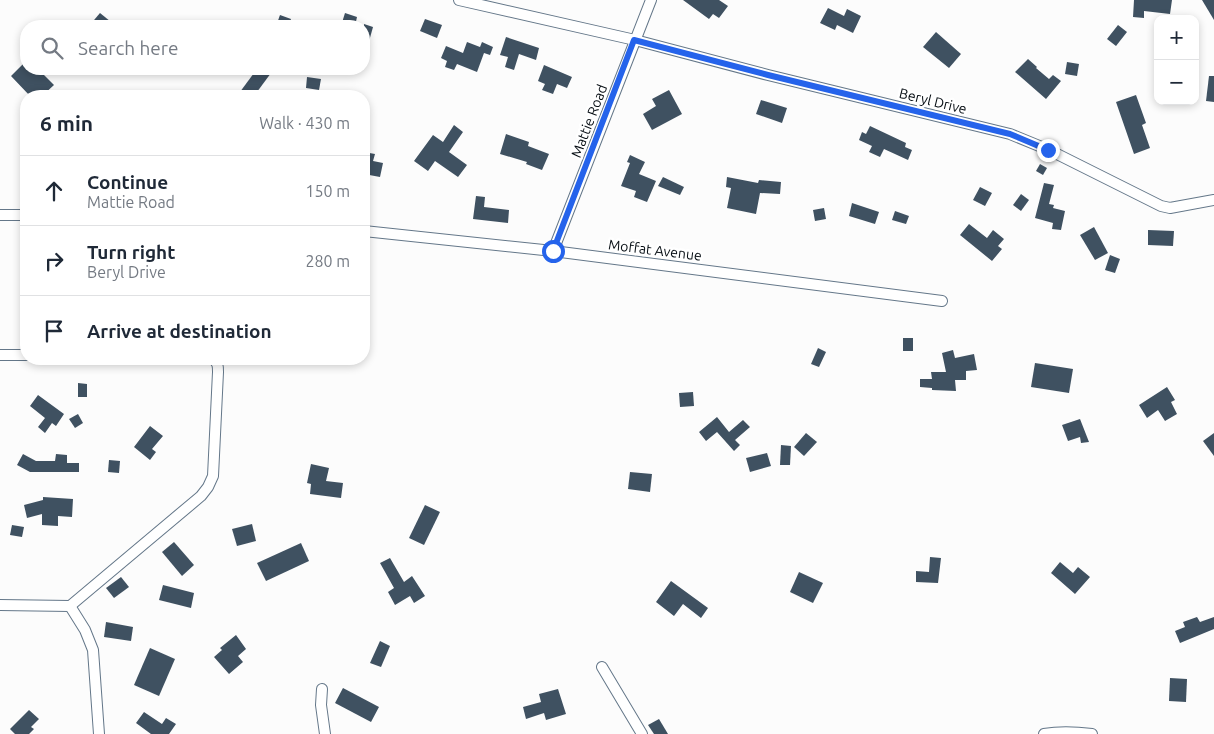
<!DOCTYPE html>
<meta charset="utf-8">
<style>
:root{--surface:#fff;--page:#f2f2f3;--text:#1f2937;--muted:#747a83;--line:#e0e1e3}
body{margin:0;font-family:Ubuntu,sans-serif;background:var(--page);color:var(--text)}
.controls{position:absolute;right:15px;top:15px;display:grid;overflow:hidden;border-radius:10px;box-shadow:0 2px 8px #0003}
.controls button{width:45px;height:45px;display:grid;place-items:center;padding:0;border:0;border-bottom:1px solid var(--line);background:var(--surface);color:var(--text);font:25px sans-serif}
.stop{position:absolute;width:15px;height:15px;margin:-11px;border:4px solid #2563eb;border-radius:50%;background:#fff}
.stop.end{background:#2563eb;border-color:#fff;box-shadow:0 1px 5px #0008}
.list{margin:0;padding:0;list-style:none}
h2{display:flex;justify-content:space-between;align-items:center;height:65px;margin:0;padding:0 20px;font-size:21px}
h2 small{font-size:16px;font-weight:400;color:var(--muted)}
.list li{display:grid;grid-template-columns:32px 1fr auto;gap:15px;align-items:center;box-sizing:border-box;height:70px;padding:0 20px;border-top:1px solid var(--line)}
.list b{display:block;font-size:19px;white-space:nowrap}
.list p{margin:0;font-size:16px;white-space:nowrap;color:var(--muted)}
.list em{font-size:16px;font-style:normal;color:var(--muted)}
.icon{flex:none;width:28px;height:28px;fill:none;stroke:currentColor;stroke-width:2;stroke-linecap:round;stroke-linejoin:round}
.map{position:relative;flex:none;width:1214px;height:734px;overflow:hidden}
.search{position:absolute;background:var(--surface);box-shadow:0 2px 8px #0003;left:20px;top:20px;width:350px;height:55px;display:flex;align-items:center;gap:12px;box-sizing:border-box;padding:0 18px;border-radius:20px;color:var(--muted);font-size:19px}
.panel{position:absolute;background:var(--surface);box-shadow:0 2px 8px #0003;left:20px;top:90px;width:350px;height:275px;border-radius:20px}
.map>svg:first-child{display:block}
</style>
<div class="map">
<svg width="1214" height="734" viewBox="0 0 1214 734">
<rect width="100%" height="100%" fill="#fcfcfc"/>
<g fill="#3f5161">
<path d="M 683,0 L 719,0 L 728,6 L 719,18 L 713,14 L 709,19 Z"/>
<path d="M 1134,0 L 1172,0 L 1170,14 L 1144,11 L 1144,18 L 1133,17 Z"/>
<path d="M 1202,0 L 1214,0 L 1214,20 Z"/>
<path d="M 828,8 L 844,16 L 847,9 L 861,16 L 853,33 L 837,25 L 835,30 L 820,23 Z"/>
<path d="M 100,13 L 116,26 L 89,26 Z"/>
<path d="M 345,13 L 357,17 L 355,26 L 341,26 Z"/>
<path d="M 280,15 L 291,19 L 289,26 L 276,26 Z"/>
<path d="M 425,19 L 442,25 L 437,38 L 420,31 Z"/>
<path d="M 364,24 L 373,27 L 366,52 L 364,52 Z"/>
<path d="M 1118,25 L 1127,32 L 1116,46 L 1107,39 Z"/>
<path d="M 936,32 L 961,54 L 949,68 L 923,47 Z"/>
<path d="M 506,37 L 539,48 L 536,60 L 519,54 L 514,70 L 505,67 L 508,57 L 500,55 Z"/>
<path d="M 467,42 L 480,47 L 482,42 L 493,47 L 490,55 L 484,53 L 477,72 L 457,64 L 454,70 L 445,67 L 447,61 L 441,58 L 446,46 L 463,53 Z"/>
<path d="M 1028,59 L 1037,67 L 1036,68 L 1049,79 L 1053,75 L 1061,81 L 1046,99 L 1015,72 Z"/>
<path d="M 26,61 L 26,69 L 38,69 L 54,85 L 42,96 L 30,96 L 11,76 Z"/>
<path d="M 1067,62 L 1079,64 L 1077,76 L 1065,74 Z"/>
<path d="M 544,65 L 572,77 L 567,88 L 557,84 L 553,94 L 542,90 L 545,84 L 538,81 Z"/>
<path d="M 257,69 L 274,69 L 254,96 L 237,96 Z"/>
<path d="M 1209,76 L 1214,76 L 1214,102 L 1206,101 Z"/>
<path d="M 307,77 L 321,79 L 319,90 L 306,88 Z"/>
<path d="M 669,90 L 682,114 L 652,130 L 643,114 L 656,106 L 652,99 Z"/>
<path d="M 1136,95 L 1146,123 L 1142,125 L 1150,148 L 1134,154 L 1116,102 Z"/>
<path d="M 761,100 L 787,108 L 782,123 L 756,114 Z"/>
<path d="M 454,125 L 463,132 L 449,152 L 467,165 L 458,177 L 435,161 L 428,171 L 414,161 L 433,135 L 443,142 Z"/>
<path d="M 870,126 L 906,143 L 905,147 L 912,150 L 908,160 L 884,149 L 880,157 L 869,152 L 872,146 L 859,140 L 862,132 L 866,134 Z"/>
<path d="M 506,134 L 529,142 L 528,146 L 549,154 L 542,170 L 526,164 L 527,162 L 500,154 Z"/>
<path d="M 364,152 L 375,154 L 373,161 L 383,163 L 380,177 L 364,174 Z"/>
<path d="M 630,155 L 645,162 L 639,174 L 656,181 L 647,202 L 634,197 L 636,191 L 621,186 L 630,163 L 627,162 Z"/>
<path d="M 1040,164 L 1047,168 L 1043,175 L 1036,171 Z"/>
<path d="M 663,177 L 684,187 L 680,195 L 658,186 Z"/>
<path d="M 727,177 L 758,183 L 759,180 L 781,182 L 780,194 L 760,193 L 756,214 L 727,208 L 731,188 L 726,187 Z"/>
<path d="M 1044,183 L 1054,185 L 1049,204 L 1054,205 L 1053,208 L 1065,211 L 1061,230 L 1052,229 L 1053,223 L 1035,218 Z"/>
<path d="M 980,187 L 992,193 L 985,206 L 973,200 Z"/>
<path d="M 1021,194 L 1029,200 L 1021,211 L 1013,205 Z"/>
<path d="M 476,196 L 485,197 L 484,207 L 509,210 L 508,223 L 473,219 Z"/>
<path d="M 852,203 L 879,212 L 875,224 L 849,216 Z"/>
<path d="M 824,208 L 826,219 L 815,221 L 813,210 Z"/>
<path d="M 895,211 L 909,216 L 906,224 L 892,220 Z"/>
<path d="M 969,224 L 987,238 L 993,230 L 1004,239 L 998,246 L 1002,249 L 992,261 L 960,235 Z"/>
<path d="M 1094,227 L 1108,253 L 1095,260 L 1080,235 Z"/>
<path d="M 1148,230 L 1174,231 L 1173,246 L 1148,245 Z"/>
<path d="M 1110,255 L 1120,259 L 1115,273 L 1105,270 Z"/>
<rect x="903" y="338" width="10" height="13"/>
<path d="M 818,348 L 826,352 L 819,367 L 811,364 Z"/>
<path d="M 953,350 L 955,358 L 974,354 L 977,370 L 966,371 L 966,380 L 955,380 L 956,391 L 932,390 L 932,388 L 920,387 L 920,379 L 932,379 L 931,372 L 946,372 L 942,353 Z"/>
<path d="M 1035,363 L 1073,369 L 1069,393 L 1031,387 Z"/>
<path d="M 78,383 L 87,384 L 87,397 L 78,397 Z"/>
<path d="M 1167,387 L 1175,400 L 1171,402 L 1177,414 L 1165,421 L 1158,410 L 1147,418 L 1139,405 Z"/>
<path d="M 693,392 L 694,406 L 680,407 L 679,393 Z"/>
<path d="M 38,395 L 64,414 L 56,426 L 52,423 L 45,433 L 38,427 L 45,418 L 30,406 Z"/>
<path d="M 78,414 L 83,423 L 75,428 L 69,419 Z"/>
<path d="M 717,417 L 729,432 L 743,420 L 750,427 L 735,440 L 740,445 L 734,451 L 717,432 L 706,441 L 699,432 Z"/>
<path d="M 1080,419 L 1089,442 L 1081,443 L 1080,437 L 1068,441 L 1062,425 Z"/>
<path d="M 150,426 L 163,436 L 152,449 L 156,452 L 150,460 L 134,447 Z"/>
<path d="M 806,433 L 817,442 L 804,456 L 794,447 Z"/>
<path d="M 1214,433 L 1214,456 L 1203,441 Z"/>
<path d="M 781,445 L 791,446 L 790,465 L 780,465 Z"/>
<path d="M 767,453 L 771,466 L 750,472 L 746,458 Z"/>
<path d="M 23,454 L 36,461 L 55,461 L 56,454 L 67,455 L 67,463 L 79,463 L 79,472 L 30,472 L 17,465 Z"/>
<path d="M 109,460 L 120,461 L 119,473 L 108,472 Z"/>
<path d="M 311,464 L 329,468 L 326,481 L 343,483 L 341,498 L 310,494 L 311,484 L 307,483 Z"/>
<path d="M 630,472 L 652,474 L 650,492 L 628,489 Z"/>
<path d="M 43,497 L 73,499 L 72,517 L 58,516 L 58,526 L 42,525 L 42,514 L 27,518 L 24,505 L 43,500 Z"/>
<path d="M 425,505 L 440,512 L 424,545 L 409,538 Z"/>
<path d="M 252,524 L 256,541 L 237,546 L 232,529 Z"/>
<path d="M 12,525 L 24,527 L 22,537 L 10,535 Z"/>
<path d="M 174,542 L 194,565 L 182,576 L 162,552 Z"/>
<path d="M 301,543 L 309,561 L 266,581 L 257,563 Z"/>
<path d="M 930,557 L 941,558 L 938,583 L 916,582 L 916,571 L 929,572 Z"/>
<path d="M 390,558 L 404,582 L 412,576 L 425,596 L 414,603 L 410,596 L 395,605 L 388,592 L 394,588 L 380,563 Z"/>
<path d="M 1060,562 L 1073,573 L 1078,567 L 1090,577 L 1075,594 L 1051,573 Z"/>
<path d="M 799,572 L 823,583 L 813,603 L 790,592 Z"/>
<path d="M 121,577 L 129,587 L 114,598 L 106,588 Z"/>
<path d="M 671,581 L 708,608 L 701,618 L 683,604 L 674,616 L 656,602 Z"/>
<path d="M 163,585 L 194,593 L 191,608 L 159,600 Z"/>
<path d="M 1197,617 L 1200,622 L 1214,617 L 1214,629 L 1180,643 L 1175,631 L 1185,627 L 1183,622 Z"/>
<path d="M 106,622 L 133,627 L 131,641 L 104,637 Z"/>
<path d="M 236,635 L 246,649 L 238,656 L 243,662 L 229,674 L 214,657 L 222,650 L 220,648 Z"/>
<path d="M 380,641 L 390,646 L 381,667 L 370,663 Z"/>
<path d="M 150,648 L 175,659 L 159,696 L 134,685 Z"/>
<path d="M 1170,678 L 1187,679 L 1186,702 L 1169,701 Z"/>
<path d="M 343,688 L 379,707 L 371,722 L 335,703 Z"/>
<path d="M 558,689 L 566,714 L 546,720 L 544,713 L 526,719 L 523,707 L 541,702 L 539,694 Z"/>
<path d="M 29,710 L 39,719 L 31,727 L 34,729 L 29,734 L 15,734 L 10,729 Z"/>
<path d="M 144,712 L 162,724 L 166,718 L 176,724 L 169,734 L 151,734 L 136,723 Z"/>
<path d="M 659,719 L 668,734 L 654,734 L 648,725 Z"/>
</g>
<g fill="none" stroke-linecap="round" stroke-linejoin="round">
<defs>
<g id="street">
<path d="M 459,0 L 635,40 L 768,75 L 1010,134 L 1049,150 L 1161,206 L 1170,208 L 1214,200"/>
<path d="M 0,215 L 26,215"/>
<path d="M 364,231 L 553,251 L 942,301"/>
<path d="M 553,251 L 651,0"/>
<path d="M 0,355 L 26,355"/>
<path d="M 0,605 L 70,606 L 85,630 L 93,650 L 99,734"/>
<path d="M 70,606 L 201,496 L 208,487 L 213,476 L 218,372 C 218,366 218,363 213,359"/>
<path d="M 602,667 L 642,734"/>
<path d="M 322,689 L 321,705 L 325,734"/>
<path d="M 1044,734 C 1061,731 1076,732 1092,734"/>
</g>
</defs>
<use href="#street" stroke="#647789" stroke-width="12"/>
<use href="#street" stroke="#fff" stroke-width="10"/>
</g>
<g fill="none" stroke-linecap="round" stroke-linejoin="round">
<path stroke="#2563eb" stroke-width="6" d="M 553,251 L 634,40 L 768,75 L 1010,134 L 1048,150"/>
</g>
<g text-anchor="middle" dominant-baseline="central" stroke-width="5" stroke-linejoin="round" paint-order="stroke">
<g font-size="14" fill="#060d13" stroke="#fff">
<text transform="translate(933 101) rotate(14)">Beryl Drive</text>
<text transform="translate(589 121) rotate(-69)">Mattie Road</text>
<text transform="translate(655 250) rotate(7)">Moffat Avenue</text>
</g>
</g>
</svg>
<div class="controls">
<button>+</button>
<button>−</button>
</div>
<div class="stop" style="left:553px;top:251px"></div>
<div class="stop end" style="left:1048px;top:150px"></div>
<div class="search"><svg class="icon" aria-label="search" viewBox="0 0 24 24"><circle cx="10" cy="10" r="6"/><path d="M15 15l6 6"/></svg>Search here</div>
<section class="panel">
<h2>6 min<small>Walk · 430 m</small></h2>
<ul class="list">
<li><svg class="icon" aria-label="ahead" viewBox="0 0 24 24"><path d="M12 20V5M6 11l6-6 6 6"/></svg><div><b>Continue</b><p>Mattie Road</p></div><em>150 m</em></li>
<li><svg class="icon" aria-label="right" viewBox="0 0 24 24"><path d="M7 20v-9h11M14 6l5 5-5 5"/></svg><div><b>Turn right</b><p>Beryl Drive</p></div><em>280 m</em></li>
<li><svg class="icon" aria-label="arrive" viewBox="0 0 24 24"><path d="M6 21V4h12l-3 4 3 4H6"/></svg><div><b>Arrive at destination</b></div></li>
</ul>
</section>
</div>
